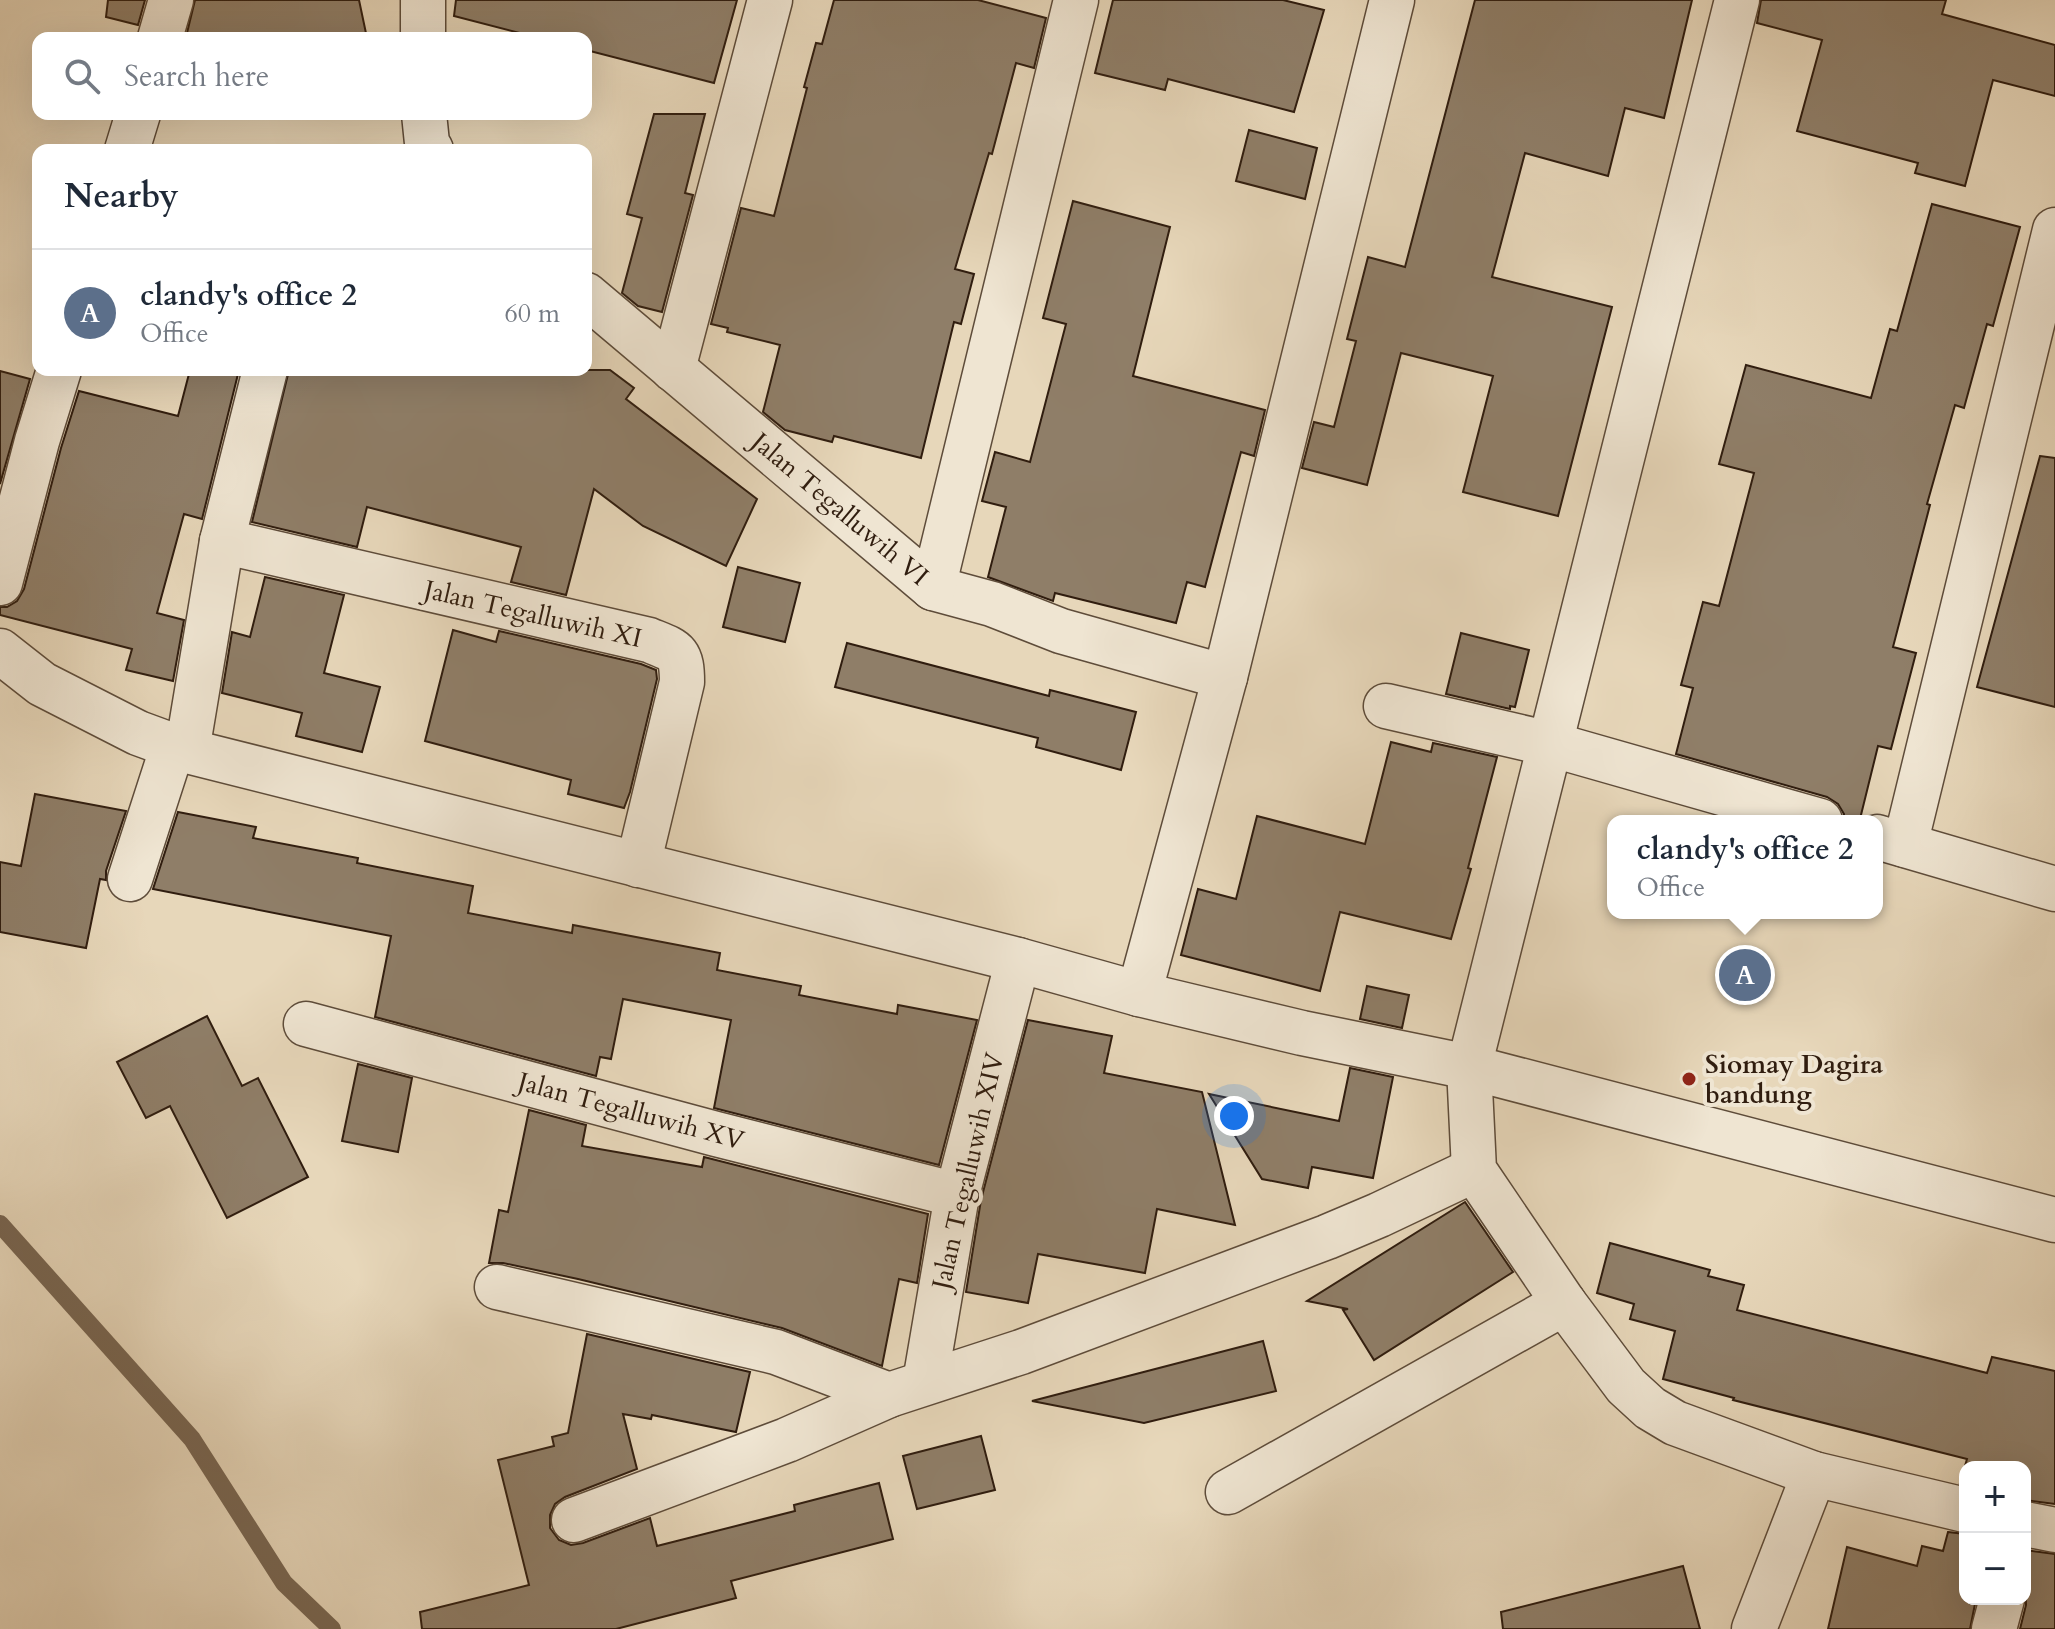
<!DOCTYPE html>
<meta charset="utf-8">
<style>
:root{--surface:#fff;--page:#f6f6f7;--text:#1f2937;--muted:#747a83;--line:#e0e1e3;--accent:#b45309}
body{margin:0;font-family:Cardo,serif;background:var(--page);color:var(--text)}
.controls{position:absolute;right:24px;bottom:24px;display:grid;overflow:hidden;border-radius:16px;box-shadow:0 8px 32px #0002}
.controls button{width:72px;height:72px;display:grid;place-items:center;padding:0;border:0;border-bottom:2px solid var(--line);background:var(--surface);color:var(--text);font:40px sans-serif}
.you{position:absolute;left:1234px;top:1116px;width:28px;height:28px;margin:-20px;border:6px solid #fff;border-radius:50%;background:#1a73e8;box-shadow:0 0 0 12px #1a73e833}
.badge{display:grid;place-items:center;width:52px;height:52px;border-radius:50%;background:var(--accent);color:#fff;font-size:26px;font-weight:700}
.pin{position:absolute;translate:-50% -50%;border:4px solid #fff;box-shadow:0 2px 8px #0006}
.popup{position:absolute;left:1607px;top:815px;width:276px;height:104px;box-sizing:border-box;display:grid;place-content:center;border-radius:16px;background:var(--surface);filter:drop-shadow(0 2px 6px #0005);font-size:26px;white-space:nowrap;color:var(--muted)}
.popup b{font-size:30px;color:var(--text)}
.popup::after{content:'';position:absolute;left:50%;top:100%;margin-left:-16px;border:16px solid transparent;border-top-color:var(--surface)}
.list{margin:0;padding:0;list-style:none}
h2{display:flex;justify-content:space-between;align-items:center;height:104px;margin:0;padding:0 32px;font-size:34px}
h2 small{font-size:26px;font-weight:400;color:var(--muted)}
.list li{display:grid;grid-template-columns:52px 1fr auto;gap:24px;align-items:center;box-sizing:border-box;height:128px;padding:0 32px;border-top:2px solid var(--line)}
.list b{display:block;font-size:30px;white-space:nowrap}
.list p{margin:0;font-size:26px;white-space:nowrap;color:var(--muted)}
.list em{font-size:26px;font-style:normal;color:var(--muted)}
.icon{flex:none;width:44px;height:44px;fill:none;stroke:currentColor;stroke-width:2;stroke-linecap:round;stroke-linejoin:round}
.map{position:relative;flex:none;width:2055px;height:1629px;overflow:hidden}
.search{position:absolute;background:var(--surface);box-shadow:0 8px 32px #0002;left:32px;top:32px;width:560px;height:88px;display:flex;align-items:center;gap:20px;box-sizing:border-box;padding:0 28px;border-radius:16px;color:var(--muted);font-size:30px}
.panel{position:absolute;background:var(--surface);box-shadow:0 8px 32px #0002;left:32px;top:144px;width:560px;height:232px;border-radius:16px}
.map>svg:first-child{display:block}
</style>
<div class="map">
<svg width="2055" height="1629" viewBox="0 0 2055 1629">
<rect width="100%" height="100%" fill="#e7d7ba"/>
<filter id="stains"><feTurbulence type="fractalNoise" baseFrequency=".0025" numOctaves="4"/><feColorMatrix values="0 0 0 0 .2 0 0 0 0 .09 0 0 0 0 .02 0 0 0 .5 -.17"/></filter>
<radialGradient id="worn" r=".72"><stop offset=".6" stop-color="#630" stop-opacity="0"/><stop offset="1" stop-color="#630" stop-opacity=".3"/></radialGradient>
<g fill="none" stroke-linecap="round" stroke-linejoin="round">
<path stroke="#796753" stroke-width="18" d="M 0,1224 L 192,1439 L 284,1583 L 332,1629"/>
</g>
<g fill="#8f7e68" stroke="#301d0f" stroke-width="2">
<path d="M 108,0 L 145,0 L 138,25 L 106,17 Z"/>
<path d="M 195,0 L 359,0 L 367,38 L 190,38 L 186,37 Z"/>
<path d="M 456,0 L 737,0 L 714,83 L 586,50 L 586,38 L 539,38 L 454,16 Z"/>
<path d="M 834,0 L 978,0 L 1046,18 L 1034,68 L 1016,63 L 992,154 L 989,153 L 955,269 L 974,274 L 961,324 L 954,322 L 921,458 L 834,436 L 832,442 L 785,430 L 763,412 L 780,345 L 727,332 L 728,328 L 711,324 L 741,208 L 774,216 L 807,88 L 804,87 L 816,43 L 822,44 Z"/>
<path d="M 1113,0 L 1283,0 L 1324,10 L 1294,112 L 1168,79 L 1165,90 L 1095,73 Z"/>
<path d="M 1475,0 L 1692,0 L 1664,118 L 1625,108 L 1608,176 L 1525,153 L 1492,277 L 1612,307 L 1558,516 L 1463,492 L 1493,376 L 1401,353 L 1367,485 L 1302,468 L 1314,422 L 1334,427 L 1356,341 L 1347,339 L 1368,257 L 1405,267 Z"/>
<path d="M 1761,0 L 1946,0 L 1942,14 L 2055,45 L 2055,96 L 1993,80 L 1965,186 L 1915,173 L 1918,163 L 1797,131 L 1822,40 L 1757,23 Z"/>
<path d="M 654,114 L 705,114 L 685,193 L 693,195 L 662,312 L 638,306 L 622,293 L 642,218 L 627,214 Z"/>
<path d="M 1249,130 L 1317,148 L 1305,199 L 1236,181 Z"/>
<path d="M 1073,201 L 1170,227 L 1133,376 L 1265,410 L 1254,456 L 1241,452 L 1205,587 L 1187,582 L 1176,623 L 1055,593 L 1053,601 L 988,577 L 1006,507 L 982,501 L 995,452 L 1030,462 L 1066,324 L 1043,318 Z"/>
<path d="M 1932,204 L 2020,227 L 1993,326 L 1987,324 L 1964,408 L 1955,405 L 1927,504 L 1930,505 L 1893,647 L 1916,653 L 1891,749 L 1878,746 L 1860,819 L 1858,821 L 1844,821 L 1844,814 L 1838,804 L 1827,797 L 1676,754 L 1693,688 L 1681,685 L 1703,602 L 1719,606 L 1754,473 L 1719,464 L 1746,365 L 1871,398 L 1890,329 L 1897,331 Z"/>
<path d="M 190,370 L 239,370 L 202,519 L 184,514 L 157,613 L 184,620 L 173,681 L 126,670 L 132,649 L 0,615 L 0,607 L 7,607 L 17,601 L 24,589 L 61,448 L 79,391 L 178,416 Z"/>
<path d="M 289,370 L 610,370 L 634,388 L 626,399 L 757,499 L 726,566 L 643,526 L 594,489 L 566,595 L 511,582 L 521,547 L 367,507 L 357,547 L 252,522 Z"/>
<path d="M 0,371 L 30,379 L 0,484 Z"/>
<path d="M 2040,456 L 2055,458 L 2055,707 L 1977,687 Z"/>
<path d="M 738,567 L 800,583 L 785,642 L 723,627 Z"/>
<path d="M 265,577 L 344,595 L 324,673 L 380,687 L 362,752 L 296,736 L 302,713 L 222,693 L 232,632 L 250,637 Z"/>
<path d="M 453,630 L 496,642 L 499,631 L 641,664 L 656,670 L 657,679 L 630,792 L 624,808 L 568,794 L 571,780 L 425,741 Z"/>
<path d="M 1461,633 L 1529,650 L 1515,707 L 1510,706 L 1510,709 L 1446,694 Z"/>
<path d="M 847,643 L 1049,696 L 1050,690 L 1136,712 L 1121,770 L 1036,747 L 1038,738 L 835,687 Z"/>
<path d="M 1391,742 L 1431,752 L 1433,743 L 1497,757 L 1468,868 L 1471,869 L 1451,939 L 1340,912 L 1320,991 L 1181,955 L 1198,889 L 1236,899 L 1257,816 L 1365,844 Z"/>
<path d="M 35,794 L 126,811 L 106,871 L 106,880 L 100,879 L 86,948 L 0,932 L 0,862 L 21,866 Z"/>
<path d="M 178,812 L 256,827 L 253,838 L 358,858 L 357,863 L 473,886 L 468,913 L 572,933 L 573,925 L 720,953 L 717,970 L 801,986 L 799,995 L 897,1014 L 898,1005 L 977,1020 L 939,1165 L 714,1108 L 731,1020 L 623,999 L 611,1059 L 600,1057 L 596,1076 L 375,1017 L 391,936 L 153,889 Z"/>
<path d="M 1367,986 L 1409,995 L 1402,1028 L 1360,1019 Z"/>
<path d="M 207,1016 L 242,1086 L 258,1078 L 308,1177 L 227,1218 L 170,1106 L 146,1118 L 117,1062 Z"/>
<path d="M 1028,1020 L 1112,1036 L 1104,1073 L 1202,1092 L 1235,1225 L 1157,1209 L 1145,1273 L 1038,1254 L 1028,1303 L 966,1292 L 981,1200 Z"/>
<path d="M 358,1064 L 412,1078 L 398,1152 L 342,1141 Z"/>
<path d="M 1350,1068 L 1393,1077 L 1373,1178 L 1312,1167 L 1308,1188 L 1262,1179 L 1209,1094 L 1339,1121 Z"/>
<path d="M 529,1110 L 586,1125 L 582,1146 L 702,1167 L 704,1157 L 928,1214 L 917,1283 L 899,1279 L 882,1366 L 782,1328 L 578,1279 L 503,1263 L 489,1263 L 499,1210 L 508,1212 Z"/>
<path d="M 1465,1202 L 1513,1272 L 1374,1360 L 1343,1310 L 1348,1309 L 1307,1301 Z"/>
<path d="M 1610,1243 L 1710,1270 L 1708,1276 L 1744,1285 L 1737,1310 L 1987,1373 L 1992,1357 L 2055,1371 L 2055,1504 L 2025,1500 L 2025,1467 L 1965,1467 L 1965,1484 L 1960,1483 L 1967,1459 L 1733,1400 L 1734,1398 L 1663,1379 L 1675,1331 L 1630,1319 L 1634,1304 L 1597,1293 Z"/>
<path d="M 587,1334 L 750,1372 L 736,1432 L 652,1415 L 651,1419 L 623,1414 L 637,1469 L 565,1497 L 555,1504 L 550,1515 L 550,1528 L 559,1540 L 571,1545 L 583,1543 L 650,1518 L 657,1546 L 795,1511 L 794,1505 L 879,1483 L 893,1539 L 731,1581 L 736,1598 L 616,1629 L 422,1629 L 420,1612 L 529,1585 L 498,1460 L 554,1446 L 552,1437 L 568,1433 Z"/>
<path d="M 1263,1341 L 1276,1391 L 1144,1423 L 1032,1401 Z"/>
<path d="M 981,1436 L 995,1490 L 917,1509 L 903,1456 Z"/>
<path d="M 1948,1532 L 1965,1534 L 1965,1599 L 1976,1599 L 1970,1629 L 1828,1629 L 1847,1547 L 1917,1566 L 1922,1546 L 1943,1551 Z"/>
<path d="M 2025,1550 L 2055,1554 L 2055,1629 L 2020,1629 L 2026,1605 Z"/>
<path d="M 1683,1566 L 1700,1629 L 1503,1629 L 1501,1612 Z"/>
</g>
<g fill="none" stroke-linecap="round" stroke-linejoin="round">
<defs>
<g id="minor">
<path d="M 423,0 L 423,38"/>
<path d="M 1737,0 L 1469,1067 L 1474,1170 L 1564,1303 L 1626,1386 L 1650,1408 L 1675,1423 L 1814,1474 L 1965,1510"/>
<path d="M 160,38 L 171,0"/>
<path d="M 424,114 L 427,143 L 431,150"/>
<path d="M 127,150 L 138,114"/>
<path d="M 586,295 L 933,588 L 992,604 L 1061,631 L 1225,677"/>
<path d="M 673,369 L 770,0"/>
<path d="M 222,541 L 649,640 C 676,651 682,651 682,682 L 638,865"/>
<path d="M 0,583 L 37,441 L 59,370"/>
<path d="M 933,588 L 1076,0"/>
<path d="M 0,651 L 42,684 L 138,733 L 187,751 L 1018,960 L 1139,994 L 1302,1033 L 1469,1067 L 2055,1220"/>
<path d="M 1386,706 L 1550,744 L 1820,821"/>
<path d="M 187,751 L 222,541 L 265,370"/>
<path d="M 1877,837 L 2055,889"/>
<path d="M 1905,845 L 2055,230"/>
<path d="M 130,879 L 173,746"/>
<path d="M 1139,994 L 1225,677 L 1392,0"/>
<path d="M 306,1024 L 716,1134 L 957,1195"/>
<path d="M 497,1287 L 776,1352 L 889,1395"/>
<path d="M 925,1382 L 957,1195 L 1018,960"/>
<path d="M 1228,1492 L 1564,1303"/>
<path d="M 574,1520 L 787,1440 L 889,1395 L 1021,1352 L 1327,1237 L 1379,1215 L 1474,1170"/>
<path d="M 2025,1524 L 2055,1530"/>
<path d="M 1754,1629 L 1814,1474"/>
<path d="M 1994,1629 L 2002,1599"/>
</g>
</defs>
<use href="#minor" stroke="#5e4c3a" stroke-width="47"/>
<use href="#minor" stroke="#efe5d2" stroke-width="44"/>
</g>
<circle fill="#8f2418" stroke="#efe5d2" stroke-width="3" cx="1689" cy="1079" r="8"/>
<g text-anchor="middle" dominant-baseline="central" stroke-width="8" stroke-linejoin="round" paint-order="stroke">
<g font-size="26" fill="#301d0f" stroke="#efe5d2">
<text transform="translate(840 509) rotate(40)">Jalan Tegalluwih VI</text>
<text transform="translate(533 614) rotate(13)">Jalan Tegalluwih XI</text>
<text transform="translate(631 1111) rotate(15)">Jalan Tegalluwih XV</text>
<text transform="translate(968 1171) rotate(-77)">Jalan Tegalluwih XIV</text>
</g>
<g font-size="26" font-weight="bold" fill="#301d0f" stroke="#efe5d2" text-anchor="start">
<text x="1705" y="1064">Siomay Dagira<tspan x="1705" dy="30">bandung</tspan></text>
</g>
</g>
<rect width="100%" height="100%" filter="url(#stains)"/>
<rect width="100%" height="100%" fill="url(#worn)"/>
</svg>
<div class="controls">
<button>+</button>
<button>−</button>
</div>
<div class="you"></div>
<div class="pin badge" style="left:1745px;top:975px;background:#5c6f8a">A</div>
<div class="popup"><b>clandy's office 2</b>Office</div>
<div class="search"><svg class="icon" aria-label="search" viewBox="0 0 24 24"><circle cx="10" cy="10" r="6"/><path d="M15 15l6 6"/></svg>Search here</div>
<section class="panel">
<h2>Nearby<small></small></h2>
<ul class="list">
<li><span class="badge" style="background:#5c6f8a">A</span><div><b>clandy's office 2</b><p>Office</p></div><em>60 m</em></li>
</ul>
</section>
</div>
